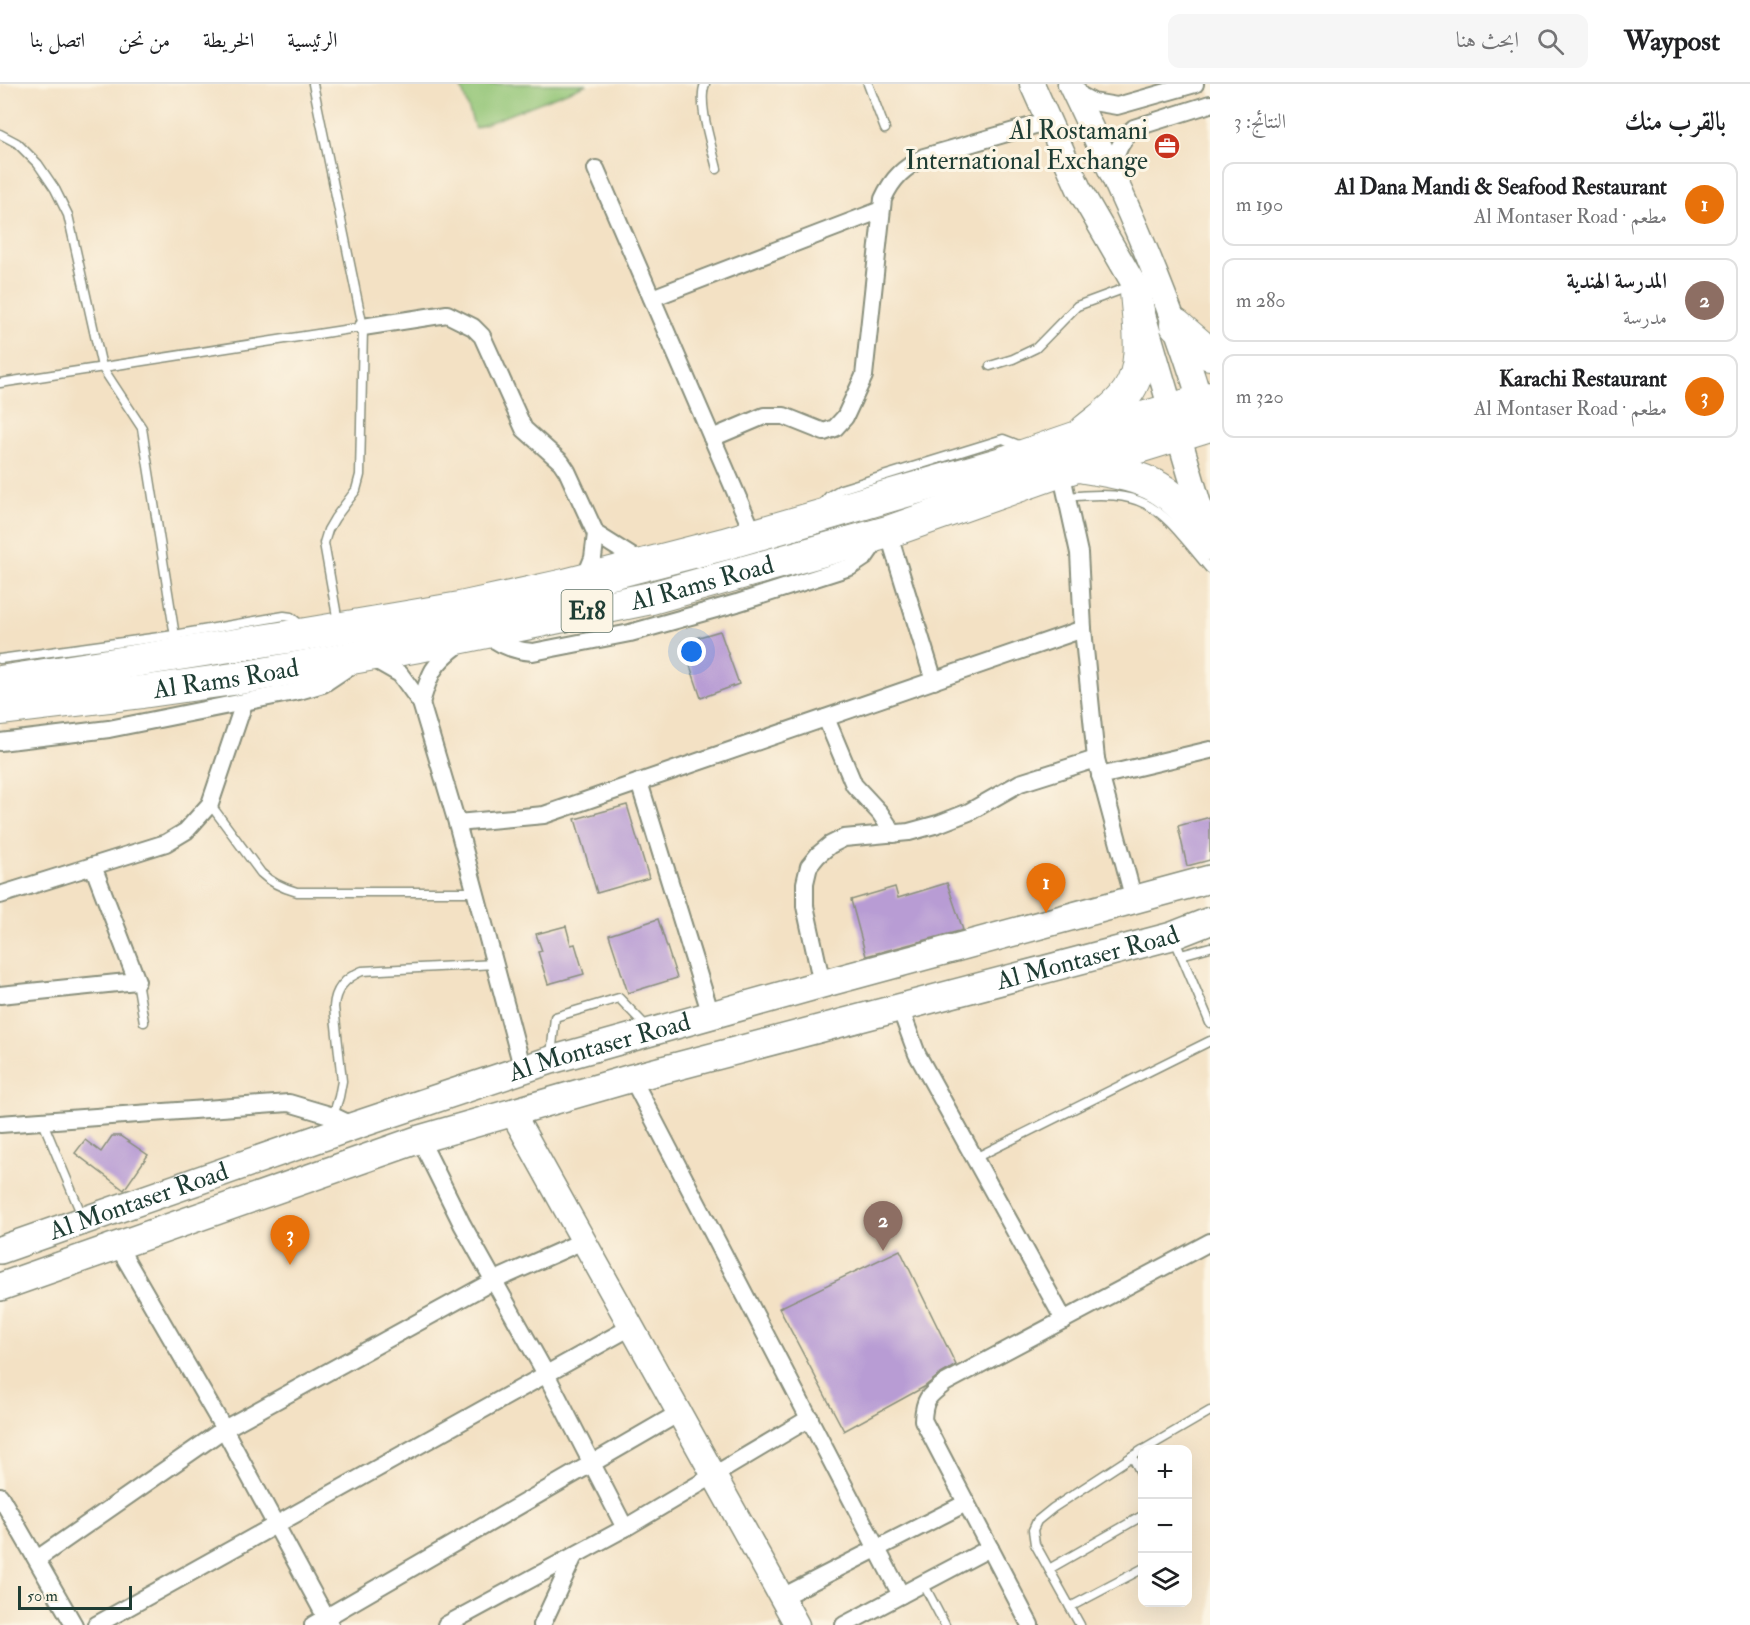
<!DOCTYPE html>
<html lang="ar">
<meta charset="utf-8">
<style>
:root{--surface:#fff;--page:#f6f6f6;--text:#202124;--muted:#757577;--line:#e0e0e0;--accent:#1a73e8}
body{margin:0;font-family:"IM FELL Double Pica",Amiri,serif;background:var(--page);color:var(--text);direction:rtl}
.controls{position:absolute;right:18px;bottom:18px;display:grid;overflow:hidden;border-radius:12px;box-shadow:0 6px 24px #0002}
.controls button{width:54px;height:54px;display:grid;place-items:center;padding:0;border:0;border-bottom:2px solid var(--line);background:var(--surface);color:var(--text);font:30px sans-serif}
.scale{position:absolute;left:18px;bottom:15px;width:114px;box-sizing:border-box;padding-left:6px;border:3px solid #1f3d34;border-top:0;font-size:16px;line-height:21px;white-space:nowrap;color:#1f3d34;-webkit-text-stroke:4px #fcf5e5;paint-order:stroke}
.you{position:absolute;left:692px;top:568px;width:21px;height:21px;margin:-15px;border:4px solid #fff;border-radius:50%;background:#1a73e8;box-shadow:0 0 0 9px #1a73e833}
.badge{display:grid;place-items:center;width:39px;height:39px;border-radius:50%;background:var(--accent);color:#fff;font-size:20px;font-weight:700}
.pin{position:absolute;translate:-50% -50px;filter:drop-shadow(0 2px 3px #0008)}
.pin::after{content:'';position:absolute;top:32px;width:21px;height:18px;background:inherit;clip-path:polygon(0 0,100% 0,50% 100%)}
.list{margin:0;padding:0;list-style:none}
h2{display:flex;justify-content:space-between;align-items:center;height:78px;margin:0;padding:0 24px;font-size:26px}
h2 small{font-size:20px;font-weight:400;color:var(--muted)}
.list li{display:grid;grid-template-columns:39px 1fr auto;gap:18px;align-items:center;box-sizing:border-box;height:84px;margin:0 12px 12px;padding:0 12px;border:2px solid var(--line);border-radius:12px}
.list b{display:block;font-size:22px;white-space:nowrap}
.list p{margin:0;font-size:20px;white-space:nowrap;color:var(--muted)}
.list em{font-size:20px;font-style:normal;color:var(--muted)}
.icon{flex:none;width:33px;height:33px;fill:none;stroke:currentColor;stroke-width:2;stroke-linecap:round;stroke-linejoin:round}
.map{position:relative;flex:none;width:1210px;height:1541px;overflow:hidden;direction:ltr}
header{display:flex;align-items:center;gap:36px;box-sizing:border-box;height:84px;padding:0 30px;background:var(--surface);border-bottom:2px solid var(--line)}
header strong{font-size:28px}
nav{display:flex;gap:33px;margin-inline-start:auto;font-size:21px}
.search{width:420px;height:54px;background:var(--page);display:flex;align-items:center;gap:15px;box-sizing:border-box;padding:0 21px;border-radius:12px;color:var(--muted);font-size:22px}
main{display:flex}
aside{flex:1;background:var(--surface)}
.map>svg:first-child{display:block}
</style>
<header>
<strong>Waypost</strong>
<div class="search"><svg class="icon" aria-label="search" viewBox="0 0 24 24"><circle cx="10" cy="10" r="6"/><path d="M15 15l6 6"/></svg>ابحث هنا</div>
<nav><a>الرئيسية</a><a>الخريطة</a><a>من نحن</a><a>اتصل بنا</a></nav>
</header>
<main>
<aside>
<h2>بالقرب منك<small>النتائج: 3</small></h2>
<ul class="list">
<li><span class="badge" style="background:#e8710a">1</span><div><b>Al Dana Mandi &amp; Seafood Restaurant</b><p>مطعم · Al Montaser Road</p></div><em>190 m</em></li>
<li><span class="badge" style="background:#8d6e63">2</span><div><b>المدرسة الهندية</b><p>مدرسة</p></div><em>280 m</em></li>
<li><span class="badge" style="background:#e8710a">3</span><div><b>Karachi Restaurant</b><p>مطعم · Al Montaser Road</p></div><em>320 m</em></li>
</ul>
</aside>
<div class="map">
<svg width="1210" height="1541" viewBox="0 0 1210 1541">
<rect width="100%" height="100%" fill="#fcf5e5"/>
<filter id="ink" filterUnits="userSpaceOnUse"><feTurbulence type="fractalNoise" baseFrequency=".0167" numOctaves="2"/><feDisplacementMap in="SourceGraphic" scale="12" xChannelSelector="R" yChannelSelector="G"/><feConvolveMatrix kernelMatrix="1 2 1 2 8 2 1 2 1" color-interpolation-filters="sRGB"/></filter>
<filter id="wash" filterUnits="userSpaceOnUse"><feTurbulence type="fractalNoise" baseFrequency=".008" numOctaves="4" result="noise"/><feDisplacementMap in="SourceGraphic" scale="24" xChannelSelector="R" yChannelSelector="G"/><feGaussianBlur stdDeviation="1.35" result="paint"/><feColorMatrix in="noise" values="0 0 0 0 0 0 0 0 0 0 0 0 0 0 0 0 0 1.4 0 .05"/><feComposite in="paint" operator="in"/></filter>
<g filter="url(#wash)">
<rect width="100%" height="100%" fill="#f3e1c4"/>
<path fill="#91c475" stroke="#588054" stroke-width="1.5" d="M 460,0 L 587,0 L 475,44 Z"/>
<g id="blocks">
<g fill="#b89cd4">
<path d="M 720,547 L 739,600 L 701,614 L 682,558 Z"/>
<path d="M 627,721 L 649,794 L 597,809 L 575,735 Z"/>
<path d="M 1210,733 L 1210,776 L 1187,782 L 1178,742 Z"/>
<path d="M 947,799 L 963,846 L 866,872 L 851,816 L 895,803 L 898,814 Z"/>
<path d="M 658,835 L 677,894 L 628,909 L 609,851 Z"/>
<path d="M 566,842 L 571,861 L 575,860 L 584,890 L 548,900 L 538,868 L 542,867 L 536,850 Z"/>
<path d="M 112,1052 L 120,1052 L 148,1071 L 124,1106 L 75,1069 L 85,1056 L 101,1068 Z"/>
<path d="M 900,1166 L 956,1281 L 939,1291 L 924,1303 L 844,1347 L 779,1224 Z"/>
</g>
</g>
</g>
<g filter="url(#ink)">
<use href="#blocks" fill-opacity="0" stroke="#898f7c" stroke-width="1.5"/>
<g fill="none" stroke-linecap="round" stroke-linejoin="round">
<defs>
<g id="lane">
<path d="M 313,0 L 363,243 L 360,391 L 356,406 L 335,434 L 328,446 L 324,459 L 338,538"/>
<path d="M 705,0 C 697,19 712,63 717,85"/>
<path d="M 868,0 L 885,45"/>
<path d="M 0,50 L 17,59 L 38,80 L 55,105 L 68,131 L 102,283 L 142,344 L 177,565"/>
<path d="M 990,282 L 1013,275 L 1036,264 L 1077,222 L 1131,202"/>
<path d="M 0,299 L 363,243"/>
<path d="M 1067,413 C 1152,404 1159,425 1210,485"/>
<path d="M 821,421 L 829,412 L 841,405 L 1003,355 L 1024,363"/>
<path d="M 0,575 L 174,551 L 284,532 L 291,533 L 302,542"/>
<path d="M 210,720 L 261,789 C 271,799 283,804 297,808 L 476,808"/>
<path d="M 1174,854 L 1210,939"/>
<path d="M 1181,871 L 1210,863"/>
<path d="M 137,897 L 144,938"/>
<path d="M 551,972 L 555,933 L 619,914 L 647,943"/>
<path d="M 333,1032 L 339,1013 L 342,997 L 334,923 C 335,905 345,894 362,887 L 495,880"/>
<path d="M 42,1036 L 83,1134"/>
<path d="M 975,1074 L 1210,957"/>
<path d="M 1143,1366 L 1210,1327"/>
<path d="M 1132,1372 L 1142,1391"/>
<path d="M 1049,1485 L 1142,1432"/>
<path d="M 923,1499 L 945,1541"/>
<path d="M 1070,1523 L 1142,1485"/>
<path d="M 1080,1541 L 1035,1460 L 1033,1446 L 1037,1437 L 1053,1424 L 1142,1366"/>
</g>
<g id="street">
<path d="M 1074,8 L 1093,18 L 1117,22 L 1195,0"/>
<path d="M 1111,84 C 1117,68 1121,55 1134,44 L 1210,20"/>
<path d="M 596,85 L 754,451"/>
<path d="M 652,214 L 881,126"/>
<path d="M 363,243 L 447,230 L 473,243 L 482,252 L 524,345 L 561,378 L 567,387 L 596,450 L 642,479"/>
<path d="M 712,354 L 764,332 L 784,332 L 824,348 L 835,344 L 845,333 L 864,292 L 883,115 C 893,93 904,84 924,73 L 1049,37"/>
<path d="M 1061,387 L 1079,469 L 1083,545 L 1096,675 L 1134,816"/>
<path d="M 888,448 L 934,597"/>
<path d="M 584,496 L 593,474 L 596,450"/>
<path d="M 485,549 C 499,561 514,567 533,568 L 630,549 L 737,519 L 850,483 L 865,473 L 879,453"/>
<path d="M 372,574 L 400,590 L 421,619 L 457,739 L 523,986"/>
<path d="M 421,619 C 430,589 433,580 458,561"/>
<path d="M 826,634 L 854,701 L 880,729 L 894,750"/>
<path d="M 0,658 L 109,645 L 299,607 L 323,600 L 353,580"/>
<path d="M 1100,692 L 1210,666"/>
<path d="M 639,698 L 711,931"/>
<path d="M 457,739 L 544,731 L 1083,545"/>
<path d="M 0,811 L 166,759 L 186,747 L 210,720 L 244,619"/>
<path d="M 822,900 L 805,822 L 805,799 L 809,782 L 818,771 L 830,761 L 844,754 L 909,748 L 938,740 L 969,728 L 1020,699 L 1096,675"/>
<path d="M 0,911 L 137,897 L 93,782"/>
<path d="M 900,924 L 917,970 L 1064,1236"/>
<path d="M 632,994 L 901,1511"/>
<path d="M 0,1040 L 289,1019 L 333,1032 L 354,1042"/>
<path d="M 420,1055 L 462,1140 L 546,1290 L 625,1444"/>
<path d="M 118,1162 L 224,1345 L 330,1541"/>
<path d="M 0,1412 L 74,1541"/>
<path d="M 37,1475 L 224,1345 L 493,1197 L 583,1157"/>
<path d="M 782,1513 L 966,1419"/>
<path d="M 96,1541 L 631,1243"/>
<path d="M 313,1541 L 679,1329"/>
<path d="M 446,1541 L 625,1444 L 810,1334"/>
<path d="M 542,1541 L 574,1472"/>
<path d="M 844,1541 L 990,1464"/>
<path d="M 1030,1541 L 923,1336 C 924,1315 928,1312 945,1299 L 1210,1158"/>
</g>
<g id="secondary">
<path d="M 1032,0 L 1079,105 L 1134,200 L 1207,448"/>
<path d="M 1070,0 C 1122,108 1172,218 1205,333"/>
<path d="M 512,1028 L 797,1541"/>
</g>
<g id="primary">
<path id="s1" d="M 0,1166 L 354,1042 L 551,976 L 822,900 L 1210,795"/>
<path id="s2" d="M 0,1203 L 420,1055 L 632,994 L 1172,852 L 1210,837"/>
</g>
<g id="highway">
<path d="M 1176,241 L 1210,270"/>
<path d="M 1085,347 C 1099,335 1117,324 1127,309 C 1147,282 1138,239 1136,207"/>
<path d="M 1084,383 C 1153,394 1171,401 1210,460"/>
<path d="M 0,598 L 306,550 L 460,524 L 565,501 L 724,460 L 1002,379 L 1078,353 L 1210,314"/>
<path id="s3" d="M 0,625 L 142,608 L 240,594 L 419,562 L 651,514 L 888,448 L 1061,387 L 1210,341"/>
</g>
</defs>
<use href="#lane" stroke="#898f7c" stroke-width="11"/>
<use href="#street" stroke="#898f7c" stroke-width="20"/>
<use href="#secondary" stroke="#898f7c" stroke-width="27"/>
<use href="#primary" stroke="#898f7c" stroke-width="30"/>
<use href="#highway" stroke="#898f7c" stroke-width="34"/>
<use href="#lane" stroke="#fff" stroke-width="8"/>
<use href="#street" stroke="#fff" stroke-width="16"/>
<use href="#secondary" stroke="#fff" stroke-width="24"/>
<use href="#primary" stroke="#fff" stroke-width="27"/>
<use href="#highway" stroke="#fff" stroke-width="32"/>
</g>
</g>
<defs>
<symbol id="office-disc" viewBox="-11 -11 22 22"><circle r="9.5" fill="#c8321e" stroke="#fcf5e5"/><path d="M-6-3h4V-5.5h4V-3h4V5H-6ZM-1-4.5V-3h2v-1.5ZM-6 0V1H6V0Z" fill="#fff"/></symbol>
</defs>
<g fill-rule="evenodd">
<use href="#office-disc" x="1152" y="47" width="30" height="30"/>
</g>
<g text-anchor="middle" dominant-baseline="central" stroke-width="6" stroke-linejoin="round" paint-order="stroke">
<rect fill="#fcf5e5" stroke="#617469" stroke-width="1.5" x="561.5" y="506" width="51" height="42" rx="4.5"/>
<g font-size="24" font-weight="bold" fill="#1f3d34">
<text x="587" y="527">E18</text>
</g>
<g font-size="26" fill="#1f3d34" stroke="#fcf5e5" text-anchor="end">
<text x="1148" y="47">Al Rostamani<tspan x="1148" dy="30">International Exchange</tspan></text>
</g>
<g font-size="26" fill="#1f3d34" stroke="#fcf5e5">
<text stroke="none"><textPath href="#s3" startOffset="714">Al Rams Road</textPath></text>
<text stroke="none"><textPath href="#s3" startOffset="228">Al Rams Road</textPath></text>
<text stroke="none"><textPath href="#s2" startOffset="1137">Al Montaser Road</textPath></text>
<text stroke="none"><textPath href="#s1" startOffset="633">Al Montaser Road</textPath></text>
<text stroke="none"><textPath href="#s1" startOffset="147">Al Montaser Road</textPath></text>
</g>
</g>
</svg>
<div class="controls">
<button>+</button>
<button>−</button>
<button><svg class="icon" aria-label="layers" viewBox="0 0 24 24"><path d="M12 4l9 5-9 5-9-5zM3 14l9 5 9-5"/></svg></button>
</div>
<div class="scale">50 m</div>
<div class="you"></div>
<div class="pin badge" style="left:1046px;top:829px;background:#e8710a">1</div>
<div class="pin badge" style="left:883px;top:1167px;background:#8d6e63">2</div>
<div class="pin badge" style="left:290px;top:1181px;background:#e8710a">3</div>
</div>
</main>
